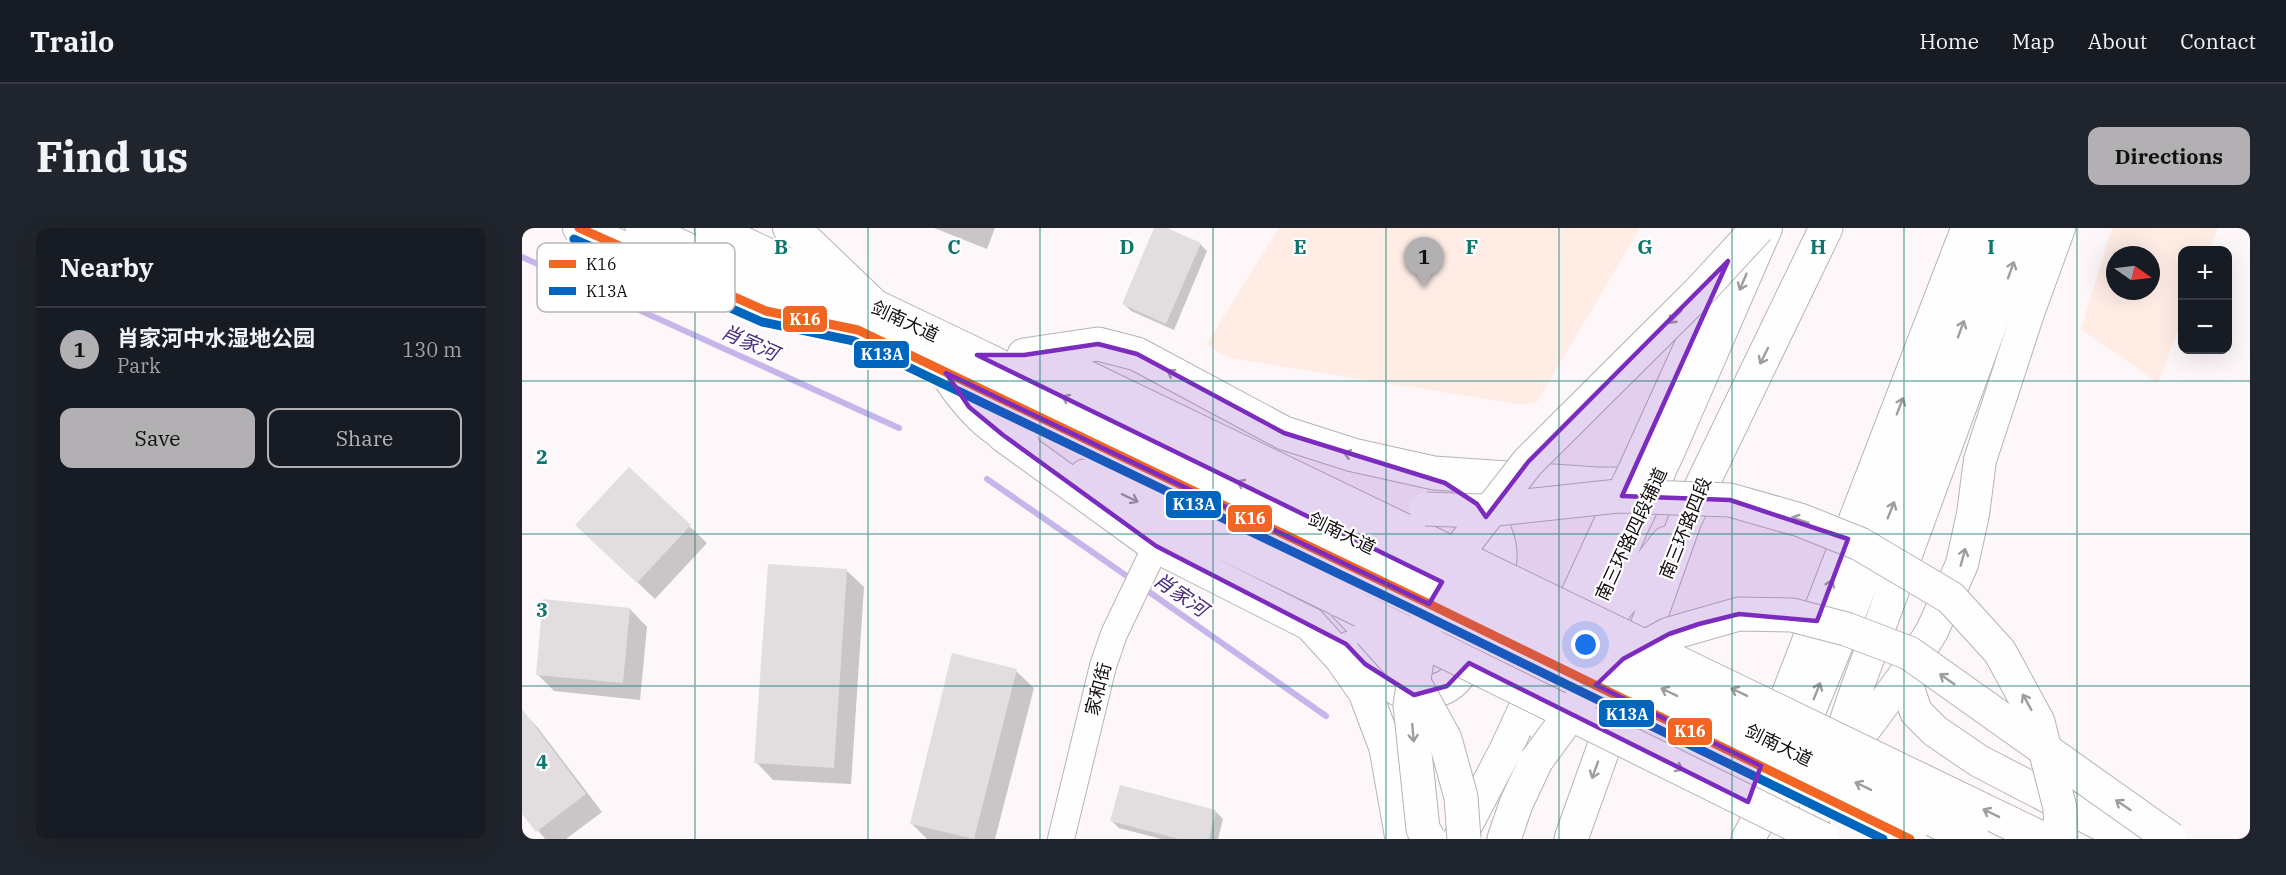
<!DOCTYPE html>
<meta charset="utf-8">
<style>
:root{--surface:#171b24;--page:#20242c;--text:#f1f3f6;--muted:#9ea1a6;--line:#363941;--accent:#b2b0b2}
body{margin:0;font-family:"IBM Plex Serif","Noto Sans SC",serif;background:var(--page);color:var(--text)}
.controls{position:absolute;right:18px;top:18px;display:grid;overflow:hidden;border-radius:12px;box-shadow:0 6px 24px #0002}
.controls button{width:54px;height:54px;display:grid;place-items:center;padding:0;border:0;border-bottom:2px solid var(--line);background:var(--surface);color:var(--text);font:30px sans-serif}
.compass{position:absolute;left:1584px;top:18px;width:54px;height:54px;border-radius:50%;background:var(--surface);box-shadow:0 6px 24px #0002;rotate:104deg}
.you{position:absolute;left:1064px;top:417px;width:21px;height:21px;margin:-15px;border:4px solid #fff;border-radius:50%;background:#1a73e8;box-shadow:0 0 0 9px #1a73e833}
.badge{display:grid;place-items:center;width:39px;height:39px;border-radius:50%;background:var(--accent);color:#111;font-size:20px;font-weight:700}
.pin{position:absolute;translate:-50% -50px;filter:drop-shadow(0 2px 3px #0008)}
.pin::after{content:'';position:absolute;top:32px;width:21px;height:18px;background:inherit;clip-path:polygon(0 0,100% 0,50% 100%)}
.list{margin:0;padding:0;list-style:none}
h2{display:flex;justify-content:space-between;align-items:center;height:78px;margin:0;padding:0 24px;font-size:26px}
h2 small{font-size:20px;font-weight:400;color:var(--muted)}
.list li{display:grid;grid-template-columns:39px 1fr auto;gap:18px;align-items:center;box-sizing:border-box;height:84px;padding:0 24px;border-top:2px solid var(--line)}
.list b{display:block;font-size:22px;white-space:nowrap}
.list p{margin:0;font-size:20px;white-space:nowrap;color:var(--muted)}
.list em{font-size:20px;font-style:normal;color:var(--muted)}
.actions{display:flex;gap:12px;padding:18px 24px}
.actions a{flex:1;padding:14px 0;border:2px solid var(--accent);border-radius:12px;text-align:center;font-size:21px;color:var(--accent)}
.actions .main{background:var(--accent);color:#111}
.map{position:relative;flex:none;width:1728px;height:611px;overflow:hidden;border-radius:12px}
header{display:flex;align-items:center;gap:36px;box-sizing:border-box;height:84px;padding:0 30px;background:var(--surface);border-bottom:2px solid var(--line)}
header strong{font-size:28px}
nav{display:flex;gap:33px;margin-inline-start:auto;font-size:21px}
.intro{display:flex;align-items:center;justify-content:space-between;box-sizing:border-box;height:144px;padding:0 36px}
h1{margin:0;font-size:42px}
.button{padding:15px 27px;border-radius:12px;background:var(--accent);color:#111;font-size:21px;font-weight:700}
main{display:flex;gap:36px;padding:0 36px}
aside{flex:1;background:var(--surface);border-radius:12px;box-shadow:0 6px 24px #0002}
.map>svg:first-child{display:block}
</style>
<header>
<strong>Trailo</strong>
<nav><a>Home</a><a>Map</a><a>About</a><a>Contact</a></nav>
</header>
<div class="intro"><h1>Find us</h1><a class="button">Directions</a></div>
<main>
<aside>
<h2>Nearby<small></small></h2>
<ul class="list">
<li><span class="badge">1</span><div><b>肖家河中水湿地公园</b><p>Park</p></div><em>130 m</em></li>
</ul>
<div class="actions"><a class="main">Save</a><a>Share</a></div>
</aside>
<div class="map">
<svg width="1728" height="611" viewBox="0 0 1728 611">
<rect width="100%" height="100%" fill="#fdf7f9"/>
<g fill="#feece5" fill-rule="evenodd">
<path d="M 757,0 L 1118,0 L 1015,174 L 1001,177 L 708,130 L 684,117 Z"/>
<path d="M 1590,0 L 1696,0 L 1687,22 L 1660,22 L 1660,91 L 1636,155 L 1559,101 ZM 1593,27 L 1629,27 L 1629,63 L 1593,63 Z"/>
</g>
<g fill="#0003">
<path d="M 412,0 L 473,0 L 465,21 Z"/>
<path d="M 634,0 L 641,0 L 678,16 L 685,23 L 652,102 L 609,83 L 602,76 Z"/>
<path d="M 107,241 L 185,315 L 133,371 L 73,314 Z"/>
<path d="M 324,342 L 342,359 L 329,556 L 251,552 L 234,534 Z"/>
<path d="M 108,381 L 125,399 L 118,472 L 32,463 L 15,446 Z"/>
<path d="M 494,443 L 512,460 L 473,611 L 405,611 L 389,595 Z"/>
<path d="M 0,483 L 16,500 L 80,584 L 44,611 L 23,611 L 0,583 Z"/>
<path d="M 599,559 L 694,584 L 701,591 L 696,611 L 639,611 L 597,600 L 590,593 Z"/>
</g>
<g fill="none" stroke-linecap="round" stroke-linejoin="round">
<g stroke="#c6b5ea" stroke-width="6">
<path d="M 0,29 L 377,200"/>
<path d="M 465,251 L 612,353"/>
<path d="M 620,359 L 804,488"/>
</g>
</g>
<g fill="#e2dee0">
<path d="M 632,0 L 645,0 L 679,15 L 644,96 L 600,76 Z"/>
<path d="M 107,239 L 169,297 L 115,355 L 53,297 Z"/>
<path d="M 246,336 L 325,341 L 312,540 L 232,535 Z"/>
<path d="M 21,371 L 108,380 L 101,455 L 14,447 Z"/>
<path d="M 430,425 L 495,441 L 452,611 L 388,596 Z"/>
<path d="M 0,481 L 64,566 L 14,604 L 0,586 Z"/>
<path d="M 598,557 L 694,582 L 687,611 L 657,611 L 588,593 Z"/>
</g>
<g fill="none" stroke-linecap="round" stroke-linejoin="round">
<defs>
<path id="minor" d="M 539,611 L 581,438 L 592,406 L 634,318"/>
<g id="major">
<path d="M 57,0 L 244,83 L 307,96"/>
<path d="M 267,0 L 278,6 L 348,73"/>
<path d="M 1111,245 L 1193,64"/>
<path d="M 1382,448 L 1394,484 L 1413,503 L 1457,533 L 1607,611"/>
<path d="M 1023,501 L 1110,299 L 1146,225 L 1244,0"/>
<path d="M 1322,529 L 1382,448 L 1410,403 L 1440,336 L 1451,286 L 1458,232 L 1506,85 L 1537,0"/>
<path d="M 937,611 L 984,521 L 1094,282"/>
<path d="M 1284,611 L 1334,463 L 1504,0"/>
</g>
<g id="highway">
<path d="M 120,0 L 897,371"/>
<path d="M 189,0 L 455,127 L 908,348"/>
<path d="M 502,127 L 576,116 L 615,126 L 762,205 L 831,227 L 912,245 L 1075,256 L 1117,256 L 1136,246"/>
<path d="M 508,127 L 560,147 L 921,321"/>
<path d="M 429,152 C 449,181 468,201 501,217"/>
<path d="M 481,207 L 634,318 L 788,396 L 819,430 L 843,464 L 864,520 L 880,611"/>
<path d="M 563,248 L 818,372 L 837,392"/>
<path d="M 828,420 C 840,433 875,468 894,467 C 902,466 918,462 925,458 C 951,443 980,354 978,324 C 977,305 962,281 946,271"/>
<path d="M 1062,420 L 1145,315"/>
<path d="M 1249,511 L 1446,0"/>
<path d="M 982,611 L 994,576 L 1014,533"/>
<path d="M 1049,611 L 1163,292 L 1304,0"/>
<path d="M 1226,611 L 1265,536 L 1303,444 L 1401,204 L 1477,0"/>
</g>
</defs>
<use href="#minor" stroke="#b8b3b5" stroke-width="28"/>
<use href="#major" stroke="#b8b3b5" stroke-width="34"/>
<use href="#highway" stroke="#b8b3b5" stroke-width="35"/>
<use href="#minor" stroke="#fffefe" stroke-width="26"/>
<use href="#major" stroke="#fffefe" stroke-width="32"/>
<use href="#highway" stroke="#fffefe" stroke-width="33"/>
<defs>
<path id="major-bridge" d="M 1100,268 L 1111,245"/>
<g id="highway-bridge">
<path d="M 904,281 L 957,283 L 1096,268 L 1208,272 L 1278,292 L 1338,316 L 1429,370 L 1478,424 L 1516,494 L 1538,580 L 1539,611"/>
<path d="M 921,321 L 1521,611"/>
<path d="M 908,348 L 1451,611"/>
<path d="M 897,371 L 1388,611"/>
<path d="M 818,372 L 1301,611"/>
<path d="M 848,404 L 890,451 L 923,511 L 939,569 L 942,611"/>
<path d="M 1014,533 L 1061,469 L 1101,431 L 1147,406 L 1217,386 L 1270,387 L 1324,401 L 1387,425 L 1649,611"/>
<path d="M 907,611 L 901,601 L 888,477 L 896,426 L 913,365 L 944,314 L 1006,234 L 1176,65 L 1236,0"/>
</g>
</defs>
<use href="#major-bridge" stroke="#b8b3b5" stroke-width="34" stroke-linecap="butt"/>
<use href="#highway-bridge" stroke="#b8b3b5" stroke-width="35" stroke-linecap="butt"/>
<use href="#major-bridge" stroke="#fffefe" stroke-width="32"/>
<use href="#highway-bridge" stroke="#fffefe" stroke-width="33"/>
<defs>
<path id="bus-1" d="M 57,0 L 244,83 L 336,102 L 897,371 L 1388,611"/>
<path id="bus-2" d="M 52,11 L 240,94 L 332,113 L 892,382 L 1361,611"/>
</defs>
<use href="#bus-1" stroke="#fff" stroke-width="14"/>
<use href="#bus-2" stroke="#fff" stroke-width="14"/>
<use href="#bus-1" stroke="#f26522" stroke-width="9"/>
<use href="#bus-2" stroke="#0065bd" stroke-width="9"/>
</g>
<defs><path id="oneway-shaft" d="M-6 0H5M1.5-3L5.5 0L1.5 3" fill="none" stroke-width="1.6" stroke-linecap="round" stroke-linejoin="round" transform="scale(1.5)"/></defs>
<g stroke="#a09d9e">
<use href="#oneway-shaft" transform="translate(1489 42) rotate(-70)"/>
<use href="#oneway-shaft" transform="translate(1221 54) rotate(113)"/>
<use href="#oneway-shaft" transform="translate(1153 89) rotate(135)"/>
<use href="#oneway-shaft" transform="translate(1439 101) rotate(-70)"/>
<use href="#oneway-shaft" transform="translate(1242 128) rotate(116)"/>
<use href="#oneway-shaft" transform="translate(653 147) rotate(-151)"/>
<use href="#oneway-shaft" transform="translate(548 172) rotate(-154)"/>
<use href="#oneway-shaft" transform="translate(1378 178) rotate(-69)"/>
<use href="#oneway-shaft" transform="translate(830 227) rotate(-164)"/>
<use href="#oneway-shaft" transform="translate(723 257) rotate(-154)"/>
<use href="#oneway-shaft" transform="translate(608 270) rotate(26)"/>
<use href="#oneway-shaft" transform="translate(1369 282) rotate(-68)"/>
<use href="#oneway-shaft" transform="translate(1278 292) rotate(-161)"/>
<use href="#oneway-shaft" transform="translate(1441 329) rotate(-75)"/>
<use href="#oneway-shaft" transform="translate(1307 360) rotate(-69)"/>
<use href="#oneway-shaft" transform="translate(1425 451) rotate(-145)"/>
<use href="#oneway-shaft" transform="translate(1295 463) rotate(-68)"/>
<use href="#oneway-shaft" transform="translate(1147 464) rotate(-154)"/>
<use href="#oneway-shaft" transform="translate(1217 464) rotate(-154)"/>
<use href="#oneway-shaft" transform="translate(1505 474) rotate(-119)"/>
<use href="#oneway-shaft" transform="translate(891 505) rotate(85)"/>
<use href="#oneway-shaft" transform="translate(1153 538) rotate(26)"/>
<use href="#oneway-shaft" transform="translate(1073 542) rotate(110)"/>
<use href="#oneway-shaft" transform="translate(1341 558) rotate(-154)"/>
<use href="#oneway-shaft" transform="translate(1601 577) rotate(-146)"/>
<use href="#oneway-shaft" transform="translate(1469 585) rotate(-154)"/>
</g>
<path fill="#7b2cbf" fill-opacity="0.2" stroke="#7b2cbf" stroke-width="4.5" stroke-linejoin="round" d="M 1206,33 L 1100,268 L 1208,272 L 1326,311 L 1295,393 L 1217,386 L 1177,396 L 1147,406 L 1101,431 L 1074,457 L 1239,538 L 1226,574 L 947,435 L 925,458 L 892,467 L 843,436 L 824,416 L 634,318 L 481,207 L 447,179 L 424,145 L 907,376 L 920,354 L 455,127 L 502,127 L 576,116 L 615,126 L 762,205 L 923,255 L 955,276 L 964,289 L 1006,234 Z"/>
<path fill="none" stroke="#0f766e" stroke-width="1.5" stroke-opacity="0.55" d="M 173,0 L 173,611M 346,0 L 346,611M 518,0 L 518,611M 691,0 L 691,611M 864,0 L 864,611M 1037,0 L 1037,611M 1210,0 L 1210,611M 1382,0 L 1382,611M 1555,0 L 1555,611M 0,153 L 1728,153M 0,306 L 1728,306M 0,458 L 1728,458"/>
<g text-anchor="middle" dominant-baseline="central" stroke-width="4.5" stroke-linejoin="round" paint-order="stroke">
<g font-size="18" fill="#110b0d" stroke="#fff">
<text transform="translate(383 93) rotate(25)">剑南大道</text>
<text transform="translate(1163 300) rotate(-68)">南三环路四段</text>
<text transform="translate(820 305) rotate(26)">剑南大道</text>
<text transform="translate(1109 306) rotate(-65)">南三环路四段辅道</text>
<text transform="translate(576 461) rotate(-75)">家和街</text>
<text transform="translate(1257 517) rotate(26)">剑南大道</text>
</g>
<g font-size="20" font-style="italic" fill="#4c2c82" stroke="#fff">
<text transform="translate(228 114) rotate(24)">肖家河</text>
<text transform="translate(659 366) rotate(35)">肖家河</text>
</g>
</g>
<rect x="15" y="15" width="198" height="69" rx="9" fill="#fff" stroke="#b8b6b6" stroke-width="1.5"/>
<rect x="27" y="32" width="27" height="8" fill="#f26522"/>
<rect x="27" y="59" width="27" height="8" fill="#0065bd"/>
<g font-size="16" fill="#110b0d">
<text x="64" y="42">K16</text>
<text x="64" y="69">K13A</text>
</g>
<g font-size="20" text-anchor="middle" font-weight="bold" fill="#0f766e" stroke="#fff" stroke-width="4.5" stroke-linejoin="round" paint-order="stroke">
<text x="259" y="26">B</text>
<text x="432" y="26">C</text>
<text x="605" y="26">D</text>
<text x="778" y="26">E</text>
<text x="950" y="26">F</text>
<text x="1123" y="26">G</text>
<text x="1296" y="26">H</text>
<text x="1469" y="26">I</text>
<text x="20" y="236">2</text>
<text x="20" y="389">3</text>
<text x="20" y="541">4</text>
</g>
<g stroke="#fff" stroke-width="2">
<rect x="260" y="77" width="46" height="28" rx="6" fill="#f26522"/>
<rect x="331" y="112" width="57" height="29" rx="6" fill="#0065bd"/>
<rect x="643" y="262" width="57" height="29" rx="6" fill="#0065bd"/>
<rect x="705" y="276" width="46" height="29" rx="6" fill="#f26522"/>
<rect x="1076" y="471" width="57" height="29" rx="6" fill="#0065bd"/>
<rect x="1145" y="489" width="46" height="29" rx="6" fill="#f26522"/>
</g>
<g font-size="16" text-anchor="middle" font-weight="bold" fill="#fff">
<text x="283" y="97">K16</text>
<text x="360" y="132">K13A</text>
<text x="672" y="282">K13A</text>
<text x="728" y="296">K16</text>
<text x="1105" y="492">K13A</text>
<text x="1168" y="509">K16</text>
</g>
</svg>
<div class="controls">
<button>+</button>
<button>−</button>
</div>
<svg class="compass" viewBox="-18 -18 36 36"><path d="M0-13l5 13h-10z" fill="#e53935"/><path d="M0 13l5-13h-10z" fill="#9ea1a6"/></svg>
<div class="you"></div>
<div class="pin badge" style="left:902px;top:59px">1</div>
</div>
</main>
